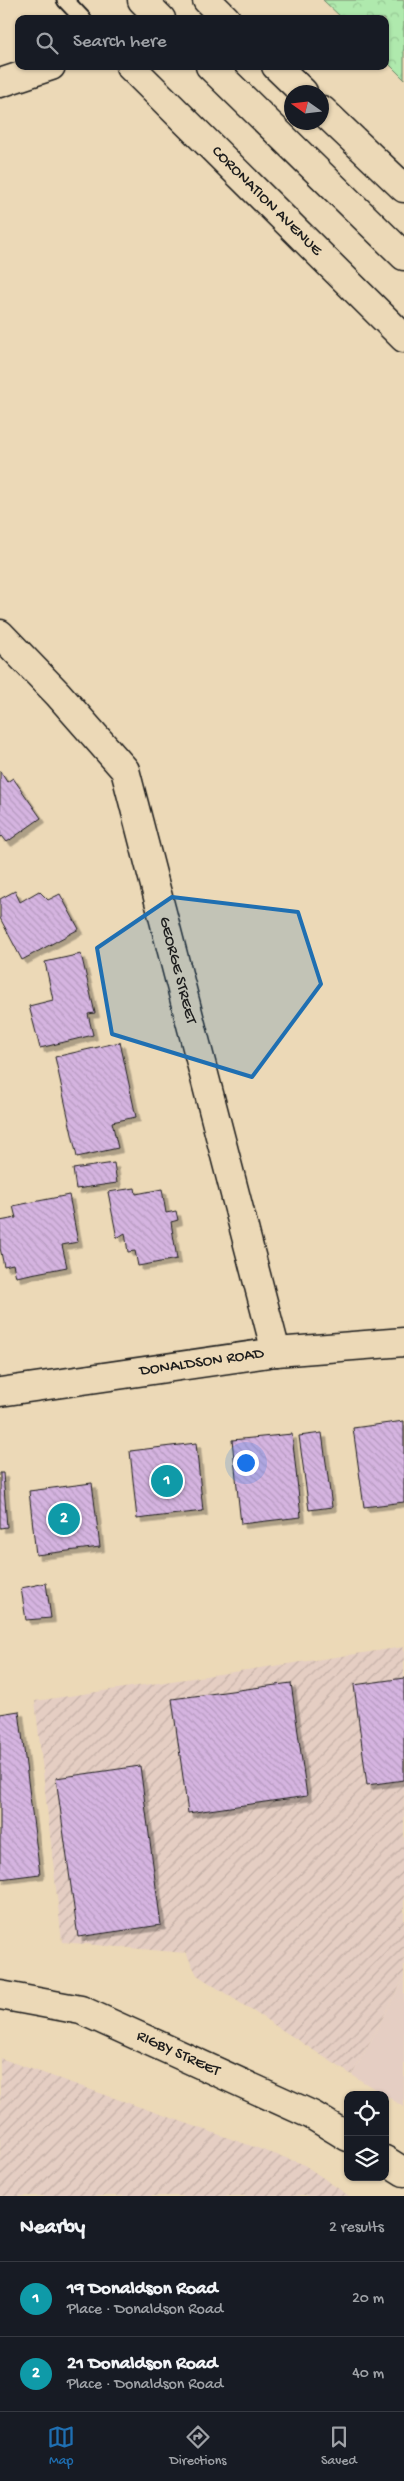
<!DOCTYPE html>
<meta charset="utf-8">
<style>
:root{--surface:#171b24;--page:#242831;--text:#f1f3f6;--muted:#9ea1a6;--line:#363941;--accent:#1f6fb2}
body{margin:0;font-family:"Gochi Hand",sans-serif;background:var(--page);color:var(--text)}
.controls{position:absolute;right:15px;bottom:15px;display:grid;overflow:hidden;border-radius:10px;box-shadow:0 1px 4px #0004}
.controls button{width:45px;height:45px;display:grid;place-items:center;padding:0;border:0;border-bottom:1px solid var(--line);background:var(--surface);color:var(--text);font:25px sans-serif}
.compass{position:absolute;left:284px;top:85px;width:45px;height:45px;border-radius:50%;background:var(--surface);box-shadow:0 1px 4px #0004;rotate:284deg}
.you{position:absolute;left:245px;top:1462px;width:18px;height:18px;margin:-12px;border:4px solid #fff;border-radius:50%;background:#1a73e8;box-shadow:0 0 0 8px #1a73e833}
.badge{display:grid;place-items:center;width:32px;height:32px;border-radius:50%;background:var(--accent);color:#fff;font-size:16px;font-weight:700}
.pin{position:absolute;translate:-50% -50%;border:2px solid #fff;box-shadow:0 1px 5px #0006}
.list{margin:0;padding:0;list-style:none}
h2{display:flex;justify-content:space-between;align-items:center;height:65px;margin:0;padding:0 20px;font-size:21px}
h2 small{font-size:16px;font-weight:400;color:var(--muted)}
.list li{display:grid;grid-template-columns:32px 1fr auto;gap:15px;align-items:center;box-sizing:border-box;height:75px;padding:0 20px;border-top:1px solid var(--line)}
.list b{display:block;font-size:19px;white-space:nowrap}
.list p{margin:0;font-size:16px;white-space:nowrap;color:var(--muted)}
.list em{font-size:16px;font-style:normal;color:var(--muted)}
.icon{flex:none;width:28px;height:28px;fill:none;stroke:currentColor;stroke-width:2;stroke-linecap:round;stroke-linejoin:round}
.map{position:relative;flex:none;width:404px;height:2196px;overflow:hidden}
.search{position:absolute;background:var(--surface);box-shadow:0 1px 4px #0004;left:15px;right:15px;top:15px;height:55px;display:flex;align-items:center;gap:12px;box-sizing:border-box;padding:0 18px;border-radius:10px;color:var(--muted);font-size:19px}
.sheet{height:215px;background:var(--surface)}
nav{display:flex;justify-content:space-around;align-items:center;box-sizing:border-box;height:70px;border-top:1px solid var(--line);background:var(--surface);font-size:14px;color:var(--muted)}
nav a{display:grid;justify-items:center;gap:2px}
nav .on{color:var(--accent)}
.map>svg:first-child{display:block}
</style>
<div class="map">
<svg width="404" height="2196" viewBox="0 0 404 2196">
<defs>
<pattern id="industrial-furrows" width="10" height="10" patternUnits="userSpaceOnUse" patternTransform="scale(1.25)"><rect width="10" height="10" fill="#e5cec3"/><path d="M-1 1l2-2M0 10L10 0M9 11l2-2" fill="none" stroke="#c4b0a7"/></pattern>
<pattern id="park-crowns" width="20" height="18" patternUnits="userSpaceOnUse" patternTransform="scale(1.25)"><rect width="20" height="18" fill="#afe9ad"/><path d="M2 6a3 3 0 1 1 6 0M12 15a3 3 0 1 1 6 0" fill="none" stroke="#96c794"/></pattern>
<pattern id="building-back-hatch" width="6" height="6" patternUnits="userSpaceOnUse" patternTransform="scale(1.25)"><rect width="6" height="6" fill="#d5b4e0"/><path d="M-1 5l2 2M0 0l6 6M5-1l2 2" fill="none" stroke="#b69ac0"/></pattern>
<filter id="shadow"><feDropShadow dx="4.5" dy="4.5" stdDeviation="0" flood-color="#0004"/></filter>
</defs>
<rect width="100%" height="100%" fill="#ecd9b7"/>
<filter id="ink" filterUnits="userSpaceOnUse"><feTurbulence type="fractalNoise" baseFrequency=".02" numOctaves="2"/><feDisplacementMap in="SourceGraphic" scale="10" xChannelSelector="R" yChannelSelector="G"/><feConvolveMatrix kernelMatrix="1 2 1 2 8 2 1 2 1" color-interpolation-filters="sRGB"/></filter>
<g filter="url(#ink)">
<path fill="#e5cec3" d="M 404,1978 L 404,2107 L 352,2075 Z"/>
<g fill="url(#industrial-furrows)">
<path d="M 404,1647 L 404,1978 L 352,2075 L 197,1975 L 186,1953 L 62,1942 L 35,1701 Z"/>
<path d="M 0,2058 L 303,2164 L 349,2196 L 0,2196 Z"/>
</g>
<path fill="url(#park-crowns)" stroke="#668264" d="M 323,0 L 404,0 L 404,79 L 385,60 L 385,19 L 343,19 Z"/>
<g fill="url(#building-back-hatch)" stroke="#1c1c1c" filter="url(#shadow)">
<path d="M 0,771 L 7,782 L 13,778 L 41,818 L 7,842 L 2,836 L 0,838 Z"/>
<path d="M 15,891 L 20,902 L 39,891 L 48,900 L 60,894 L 79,929 L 22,960 L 0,918 L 0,899 Z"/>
<path d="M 81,954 L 95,1013 L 88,1014 L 93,1035 L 40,1048 L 29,1006 L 53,1000 L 45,962 Z"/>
<path d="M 120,1042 L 136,1117 L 112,1122 L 118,1148 L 77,1157 L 55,1057 Z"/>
<path d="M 114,1163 L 117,1183 L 76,1189 L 73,1169 Z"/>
<path d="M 135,1188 L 136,1194 L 162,1189 L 166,1213 L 176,1211 L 178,1220 L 171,1222 L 177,1259 L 138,1266 L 135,1251 L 128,1252 L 125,1233 L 117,1238 L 108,1192 Z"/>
<path d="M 69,1195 L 78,1242 L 62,1245 L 67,1267 L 16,1277 L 13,1264 L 4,1266 L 0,1248 L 0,1221 L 16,1218 L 13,1206 Z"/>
<path d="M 404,1421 L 404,1502 L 364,1507 L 353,1428 Z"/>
<path d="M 322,1433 L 332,1507 L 309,1510 L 299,1436 Z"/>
<path d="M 292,1434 L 301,1517 L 241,1524 L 232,1440 Z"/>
<path d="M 196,1443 L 203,1511 L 137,1519 L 130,1451 Z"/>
<path d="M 0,1473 L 3,1473 L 7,1527 L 0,1528 Z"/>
<path d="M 92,1483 L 100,1547 L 36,1555 L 29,1491 Z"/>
<path d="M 46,1583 L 51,1618 L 26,1620 L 21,1588 Z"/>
<path d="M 404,1678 L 404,1780 L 367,1785 L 354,1685 Z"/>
<path d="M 291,1683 L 307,1796 L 188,1813 L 172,1699 Z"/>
<path d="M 19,1711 L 40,1874 L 0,1879 L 0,1714 Z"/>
<path d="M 140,1766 L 161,1925 L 78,1937 L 56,1778 Z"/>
</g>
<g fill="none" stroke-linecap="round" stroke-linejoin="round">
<defs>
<path id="service" d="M 65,0 L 83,19"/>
<g id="minor">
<path id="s1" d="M 130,66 L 404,338"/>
<path d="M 0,83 L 51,66"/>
<path id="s2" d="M 0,634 L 58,694 L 125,770 L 276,1352"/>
<path id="s3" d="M 0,1392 L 276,1352 L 404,1342"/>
<path id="s4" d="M 0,1995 L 81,2010 L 312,2115 L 348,2137"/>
<path d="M 385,2160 L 404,2172"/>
</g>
<g id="primary">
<path d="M 142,0 L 161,19"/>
<path d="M 207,0 L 226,19"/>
<path d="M 210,66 L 404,256"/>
<path d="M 276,66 L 303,92"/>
<path d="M 322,110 L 404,188"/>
</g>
</defs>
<use href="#service" stroke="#1c1c1c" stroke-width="19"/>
<use href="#minor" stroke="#1c1c1c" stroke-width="31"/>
<use href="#primary" stroke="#1c1c1c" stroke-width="31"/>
<use href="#service" stroke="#ecd9b7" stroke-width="15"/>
<use href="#minor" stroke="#ecd9b7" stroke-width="28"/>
<use href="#primary" stroke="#ecd9b7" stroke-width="28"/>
</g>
</g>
<path fill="#1f6fb2" fill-opacity="0.2" stroke="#1f6fb2" stroke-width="4" stroke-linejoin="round" d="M 172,897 L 298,912 L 321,984 L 252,1077 L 112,1034 L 97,948 Z"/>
<g text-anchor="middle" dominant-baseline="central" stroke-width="4" stroke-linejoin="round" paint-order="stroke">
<g font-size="16" fill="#1c1c1c" stroke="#ecd9b7">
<text stroke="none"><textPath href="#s1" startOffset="192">CORONATION AVENUE</textPath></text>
<text stroke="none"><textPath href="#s2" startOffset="392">GEORGE STREET</textPath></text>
<text stroke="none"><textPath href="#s3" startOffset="204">DONALDSON ROAD</textPath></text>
<text stroke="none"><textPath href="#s4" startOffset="189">RIGBY STREET</textPath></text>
</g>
</g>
</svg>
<div class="controls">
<button><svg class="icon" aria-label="locate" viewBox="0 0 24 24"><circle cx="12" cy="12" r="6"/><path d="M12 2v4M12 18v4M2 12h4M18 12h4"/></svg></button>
<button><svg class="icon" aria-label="layers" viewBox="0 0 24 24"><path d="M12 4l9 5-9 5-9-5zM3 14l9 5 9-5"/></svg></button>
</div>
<svg class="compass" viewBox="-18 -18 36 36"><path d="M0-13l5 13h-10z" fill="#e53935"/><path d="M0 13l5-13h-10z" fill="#9ea1a6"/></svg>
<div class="you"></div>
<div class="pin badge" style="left:167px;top:1481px;background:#0f9aa8">1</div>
<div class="pin badge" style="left:64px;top:1519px;background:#0f9aa8">2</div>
<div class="search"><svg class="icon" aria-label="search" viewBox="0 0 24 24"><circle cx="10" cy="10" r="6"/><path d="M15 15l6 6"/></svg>Search here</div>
</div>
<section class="sheet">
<h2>Nearby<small>2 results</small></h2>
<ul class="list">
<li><span class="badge" style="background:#0f9aa8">1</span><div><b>19 Donaldson Road</b><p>Place · Donaldson Road</p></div><em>20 m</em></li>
<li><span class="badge" style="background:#0f9aa8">2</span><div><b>21 Donaldson Road</b><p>Place · Donaldson Road</p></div><em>40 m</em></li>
</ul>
</section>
<nav>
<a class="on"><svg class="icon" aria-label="map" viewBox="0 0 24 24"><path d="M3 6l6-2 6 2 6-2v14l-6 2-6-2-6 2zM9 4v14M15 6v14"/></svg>Map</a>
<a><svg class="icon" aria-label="directions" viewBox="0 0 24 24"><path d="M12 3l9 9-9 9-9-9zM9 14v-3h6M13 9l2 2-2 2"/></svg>Directions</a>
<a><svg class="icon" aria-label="saved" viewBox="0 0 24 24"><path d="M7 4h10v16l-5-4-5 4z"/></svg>Saved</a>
</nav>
